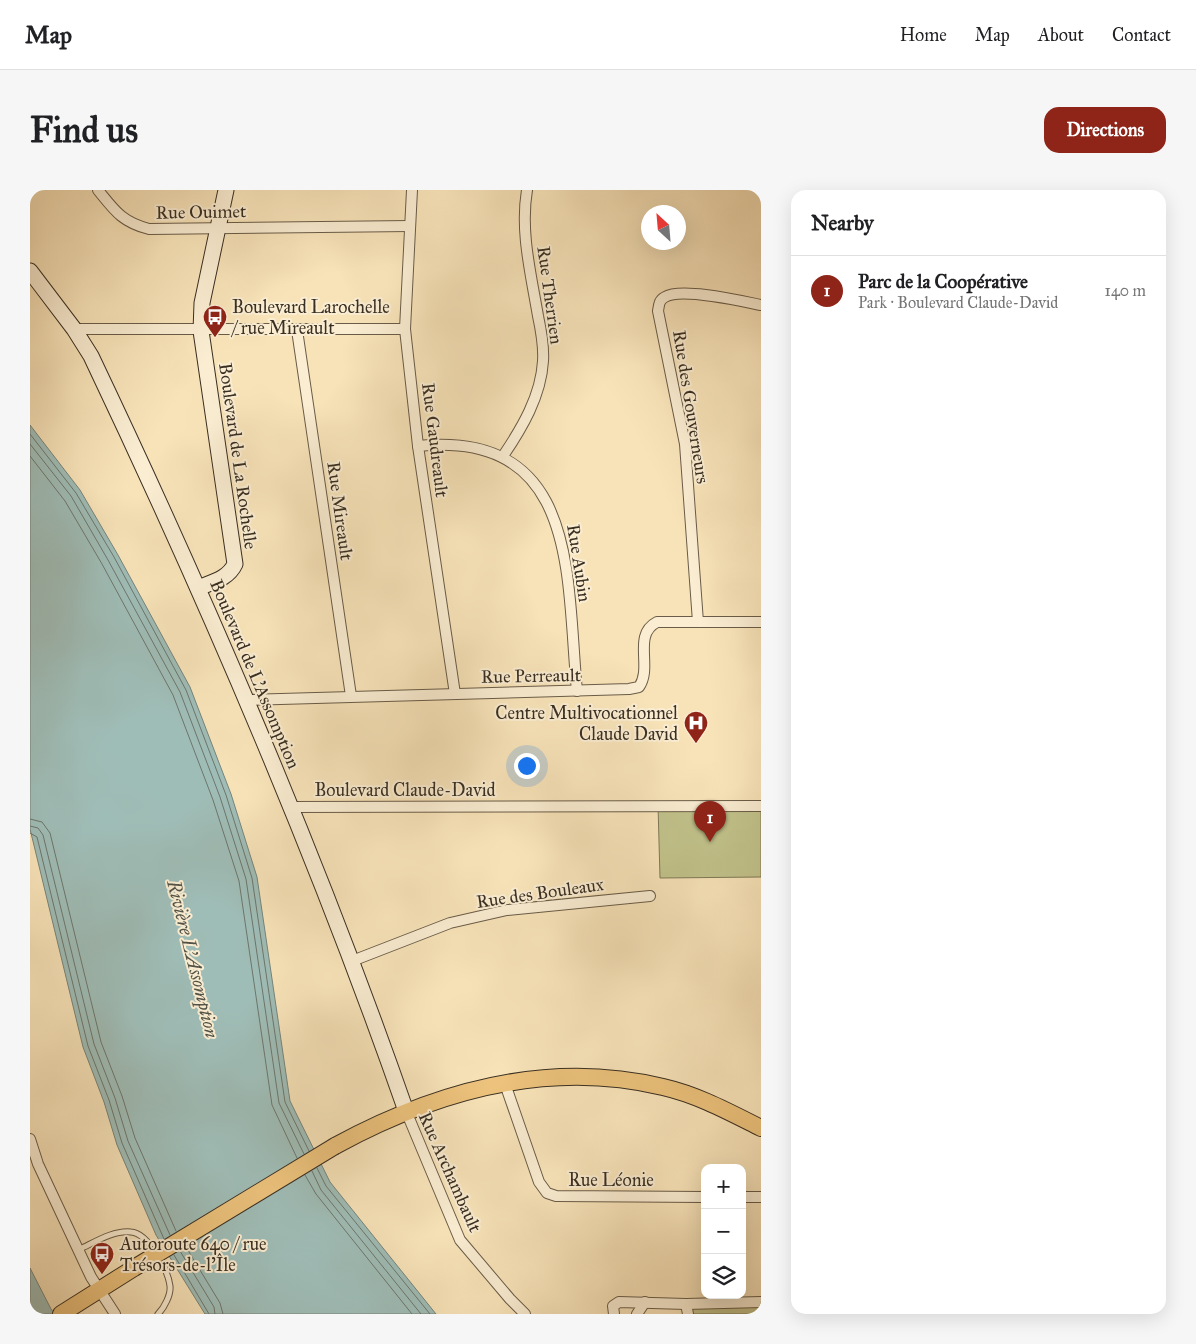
<!DOCTYPE html>
<meta charset="utf-8">
<style>
:root{--surface:#fff;--page:#f6f6f6;--text:#202124;--muted:#757577;--line:#e0e0e0;--accent:#8f2418}
body{margin:0;font-family:"IM FELL Great Primer",serif;background:var(--page);color:var(--text)}
.controls{position:absolute;right:15px;bottom:15px;display:grid;overflow:hidden;border-radius:10px;box-shadow:0 5px 20px #0002}
.controls button{width:45px;height:45px;display:grid;place-items:center;padding:0;border:0;border-bottom:1px solid var(--line);background:var(--surface);color:var(--text);font:25px sans-serif}
.compass{position:absolute;left:611px;top:15px;width:45px;height:45px;border-radius:50%;background:var(--surface);box-shadow:0 5px 20px #0002;rotate:334deg}
.you{position:absolute;left:496px;top:575px;width:18px;height:18px;margin:-12px;border:4px solid #fff;border-radius:50%;background:#1a73e8;box-shadow:0 0 0 8px #1a73e833}
.badge{display:grid;place-items:center;width:32px;height:32px;border-radius:50%;background:var(--accent);color:#fff;font-size:16px;font-weight:700}
.pin{position:absolute;translate:-50% -41px;filter:drop-shadow(0 1px 2px #0008)}
.pin::after{content:'';position:absolute;top:26px;width:18px;height:15px;background:inherit;clip-path:polygon(0 0,100% 0,50% 100%)}
.list{margin:0;padding:0;list-style:none}
h2{display:flex;justify-content:space-between;align-items:center;height:65px;margin:0;padding:0 20px;font-size:21px}
h2 small{font-size:16px;font-weight:400;color:var(--muted)}
.list li{display:grid;grid-template-columns:32px 1fr auto;gap:15px;align-items:center;box-sizing:border-box;height:70px;padding:0 20px;border-top:1px solid var(--line)}
.list b{display:block;font-size:19px;white-space:nowrap}
.list p{margin:0;font-size:16px;white-space:nowrap;color:var(--muted)}
.list em{font-size:16px;font-style:normal;color:var(--muted)}
.icon{flex:none;width:28px;height:28px;fill:none;stroke:currentColor;stroke-width:2;stroke-linecap:round;stroke-linejoin:round}
.map{position:relative;flex:none;width:731px;height:1124px;overflow:hidden;border-radius:15px}
header{display:flex;align-items:center;gap:30px;box-sizing:border-box;height:70px;padding:0 25px;background:var(--surface);border-bottom:1px solid var(--line)}
header strong{font-size:24px}
nav{display:flex;gap:28px;margin-inline-start:auto;font-size:18px}
.intro{display:flex;align-items:center;justify-content:space-between;box-sizing:border-box;height:120px;padding:0 30px}
h1{margin:0;font-size:35px}
.button{padding:12px 22px;border-radius:15px;background:var(--accent);color:#fff;font-size:18px;font-weight:700}
main{display:flex;gap:30px;padding:0 30px}
aside{flex:1;background:var(--surface);border-radius:15px;box-shadow:0 5px 20px #0002}
.map>svg:first-child{display:block}
</style>
<header>
<strong>Map</strong>
<nav><a>Home</a><a>Map</a><a>About</a><a>Contact</a></nav>
</header>
<div class="intro"><h1>Find us</h1><a class="button">Directions</a></div>
<main>
<div class="map">
<svg width="731" height="1124" viewBox="0 0 731 1124">
<rect width="100%" height="100%" fill="#f8e3b9"/>
<filter id="stains"><feTurbulence type="fractalNoise" baseFrequency=".004" numOctaves="4"/><feColorMatrix values="0 0 0 0 .2 0 0 0 0 .09 0 0 0 0 .02 0 0 0 .5 -.17"/></filter>
<radialGradient id="worn" r=".72"><stop offset=".6" stop-color="#630" stop-opacity="0"/><stop offset="1" stop-color="#630" stop-opacity=".3"/></radialGradient>
<g fill="#c2c38c" stroke="#7e7957">
<path d="M 628,615 L 731,616 L 731,687 L 630,688 Z"/>
<path d="M 731,1112 L 731,1124 L 658,1124 L 656,1114 Z"/>
</g>
<g fill="#9fbdb7" stroke="#76847b">
<path d="M 0,235 L 50,300 L 88,365 L 160,497 L 201,604 L 227,687 L 260,911 L 300,992 L 406,1124 L 175,1124 L 126,1045 L 87,955 L 74,912 L 53,857 L 0,639 Z"/>
<path d="M 0,1078 L 21,1119 L 25,1124 L 0,1124 Z"/>
</g>
<g fill="none" stroke-linecap="round" stroke-linejoin="round">
<g stroke="#6c766c" stroke-width="1">
<path d="M 0,244 L 46,303 L 84,367 L 156,500 L 196,605 L 222,688 L 255,912 L 279,961"/>
<path d="M 0,254 L 41,306 L 78,370 L 150,502 L 190,607 L 216,689 L 249,913 L 274,964"/>
<path d="M 0,266 L 35,311 L 72,374 L 143,505 L 183,610 L 209,691 L 242,915 L 267,968"/>
<path d="M 0,629 L 12,632 L 20,643 L 71,852 L 92,906 L 105,948 L 146,1041"/>
<path d="M 0,636 L 8,638 L 13,645 L 64,854 L 85,908 L 98,951 L 140,1045"/>
<path d="M 0,643 L 7,647 L 58,856 L 79,910 L 92,953 L 134,1049"/>
<path d="M 287,978 L 296,996 L 400,1124"/>
<path d="M 282,981 L 291,1000 L 391,1124"/>
<path d="M 275,985 L 286,1004 L 382,1124"/>
<path d="M 156,1057 L 190,1113 L 193,1124"/>
<path d="M 150,1061 L 184,1117 L 185,1124"/>
<path d="M 144,1065 L 179,1124"/>
</g>
<defs>
<path id="lane" d="M 50,1059 C 65,1052 84,1040 101,1042 C 118,1043 138,1080 140,1096 C 141,1105 134,1118 128,1124"/>
<g id="street">
<path d="M 68,0 C 85,21 92,32 119,39 L 380,36"/>
<path d="M 382,0 L 375,139 L 388,256 L 425,504"/>
<path d="M 44,139 L 375,139"/>
<path d="M 267,140 L 321,506"/>
<path d="M 388,256 C 550,240 536,387 547,501"/>
<path d="M 473,266 C 492,238 511,206 513,171 C 514,156 511,140 508,126 C 501,84 490,42 497,0"/>
<path d="M 668,432 L 655,254 L 628,121 C 629,115 629,110 635,107 C 651,97 711,111 731,115"/>
<path d="M 216,510 L 599,499 L 609,497 C 623,477 602,445 627,432 L 731,432"/>
<path d="M 260,617 L 731,616"/>
<path d="M 322,771 L 420,733 L 477,720 L 620,706"/>
<path d="M 474,891 L 509,992 L 517,1003 L 526,1006 L 675,1007"/>
<path d="M 376,921 L 430,1050 L 480,1109 L 495,1124"/>
<path d="M 0,949 L 8,974 L 61,1087 L 85,1124"/>
<path d="M 712,1007 L 731,1007"/>
<path d="M 656,1114 L 658,1124"/>
<path d="M 584,1124 L 583,1116 L 589,1112 L 656,1114 L 731,1112"/>
<path d="M 607,1124 L 615,1112"/>
</g>
<g id="secondary">
<path d="M 0,81 L 44,139 L 61,166 C 178,412 286,663 376,921"/>
<path d="M 168,398 C 182,392 198,389 205,374 L 171,141 L 172,113 L 196,0"/>
</g>
<g id="primary">
<path d="M 305,956 C 406,901 518,869 633,897 C 668,905 699,922 731,938"/>
<path d="M 31,1124 L 104,1078"/>
</g>
</defs>
<use href="#lane" stroke="#695c48" stroke-width="7"/>
<use href="#street" stroke="#695c48" stroke-width="12"/>
<use href="#secondary" stroke="#392f22" stroke-width="17"/>
<use href="#primary" stroke="#392f22" stroke-width="18"/>
<use href="#lane" stroke="#faedd2" stroke-width="5"/>
<use href="#street" stroke="#faedd2" stroke-width="10"/>
<use href="#secondary" stroke="#faedd2" stroke-width="15"/>
<use href="#primary" stroke="#ecc27c" stroke-width="16"/>
<defs>
<path id="primary-bridge" d="M 104,1078 L 305,956"/>
</defs>
<use href="#primary-bridge" stroke="#392f22" stroke-width="18" stroke-linecap="butt"/>
<use href="#primary-bridge" stroke="#ecc27c" stroke-width="16"/>
</g>
<defs>
<symbol id="bus-pin" viewBox="-11 -11 22 30"><path d="M0 17L-7.5 6A9.5 9.5 0 1 1 7.5 6Z" fill="#8f2418" stroke="#faedd2"/><path d="M-5-6H5V4H4V6H2V4H-2V6H-4V4H-5ZM-3.5-4V0h7V-4ZM-3.5 1.2v1.5H-2V1.2ZM2 1.2v1.5H3.5V1.2Z" fill="#fff"/></symbol>
<symbol id="hospital-pin" viewBox="-11 -11 22 30"><path d="M0 17L-7.5 6A9.5 9.5 0 1 1 7.5 6Z" fill="#8f2418" stroke="#faedd2"/><path d="M-5-5h3v3.5h4V-5h3V5h-3V1.5h-4V5h-3Z" fill="#fff"/></symbol>
</defs>
<g fill-rule="evenodd">
<use href="#bus-pin" x="171" y="113" width="28" height="38"/>
<use href="#hospital-pin" x="652" y="519" width="28" height="38"/>
<use href="#bus-pin" x="58" y="1050" width="28" height="38"/>
</g>
<g text-anchor="middle" dominant-baseline="central" stroke-width="4" stroke-linejoin="round" paint-order="stroke">
<g font-size="18" fill="#392f22" stroke="#faedd2">
<text transform="translate(171 22) rotate(-1)">Rue Ouimet</text>
<text transform="translate(520 105) rotate(82)">Rue Therrien</text>
<text transform="translate(661 217) rotate(81)">Rue des Gouverneurs</text>
<text transform="translate(405 250) rotate(83)">Rue Gaudreault</text>
<text transform="translate(208 266) rotate(82)">Boulevard de La Rochelle</text>
<text transform="translate(310 321) rotate(82)">Rue Mireault</text>
<text transform="translate(549 373) rotate(81)">Rue Aubin</text>
<text transform="translate(225 484) rotate(67)">Boulevard de L'Assomption</text>
<text transform="translate(501 486) rotate(-1)">Rue Perreault</text>
<text x="375" y="600">Boulevard Claude-David</text>
<text transform="translate(510 703) rotate(-8)">Rue des Bouleaux</text>
<text transform="translate(420 982) rotate(66)">Rue Archambault</text>
<text x="581" y="990">Rue Léonie</text>
</g>
<g font-size="18" fill="#392f22" stroke="#faedd2" text-anchor="start">
<text x="202" y="117">Boulevard Larochelle<tspan x="202" dy="21">/ rue Mireault</tspan></text>
<text x="648" y="523" text-anchor="end">Centre Multivocationnel<tspan x="648" dy="21">Claude David</tspan></text>
<text x="90" y="1054">Autoroute 640 / rue<tspan x="90" dy="21">Trésors-de-l'Île</tspan></text>
</g>
<g font-size="19" font-style="italic" fill="#525247" stroke="#faedd2">
<text transform="translate(163 769) rotate(76)">Rivière L'Assomption</text>
</g>
</g>
<rect width="100%" height="100%" filter="url(#stains)"/>
<rect width="100%" height="100%" fill="url(#worn)"/>
</svg>
<div class="controls">
<button>+</button>
<button>−</button>
<button><svg class="icon" aria-label="layers" viewBox="0 0 24 24"><path d="M12 4l9 5-9 5-9-5zM3 14l9 5 9-5"/></svg></button>
</div>
<svg class="compass" viewBox="-18 -18 36 36"><path d="M0-13l5 13h-10z" fill="#e53935"/><path d="M0 13l5-13h-10z" fill="#757577"/></svg>
<div class="you"></div>
<div class="pin badge" style="left:680px;top:652px">1</div>
</div>
<aside>
<h2>Nearby<small></small></h2>
<ul class="list">
<li><span class="badge">1</span><div><b>Parc de la Coopérative</b><p>Park · Boulevard Claude-David</p></div><em>140 m</em></li>
</ul>
</aside>
</main>
